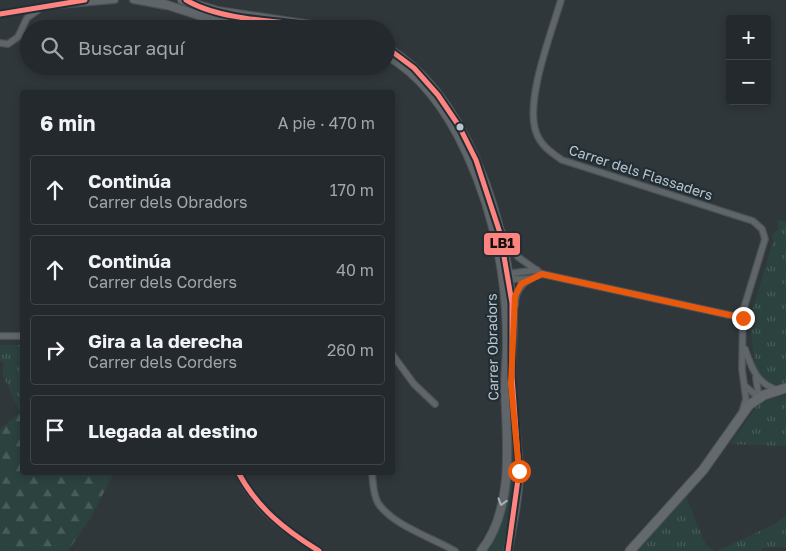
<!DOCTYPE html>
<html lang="es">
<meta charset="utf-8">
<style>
:root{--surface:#23292c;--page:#2f3538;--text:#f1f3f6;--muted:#a3a6a9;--line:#404548}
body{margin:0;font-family:"Golos Text",sans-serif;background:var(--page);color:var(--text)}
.controls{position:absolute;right:15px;top:15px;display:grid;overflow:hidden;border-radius:5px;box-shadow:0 2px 8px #0003}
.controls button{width:45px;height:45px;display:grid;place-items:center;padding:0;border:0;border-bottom:1px solid var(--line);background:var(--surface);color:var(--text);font:25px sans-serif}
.stop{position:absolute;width:15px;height:15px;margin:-11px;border:4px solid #ea580c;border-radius:50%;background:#fff}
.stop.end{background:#ea580c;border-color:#fff;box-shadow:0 1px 5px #0008}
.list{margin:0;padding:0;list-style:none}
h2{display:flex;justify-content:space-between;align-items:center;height:65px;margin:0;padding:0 20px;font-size:21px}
h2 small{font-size:16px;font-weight:400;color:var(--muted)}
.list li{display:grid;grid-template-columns:32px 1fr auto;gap:15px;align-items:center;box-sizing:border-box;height:70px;margin:0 10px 10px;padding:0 10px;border:1px solid var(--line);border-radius:5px}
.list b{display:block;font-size:19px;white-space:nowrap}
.list p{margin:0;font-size:16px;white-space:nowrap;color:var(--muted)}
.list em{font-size:16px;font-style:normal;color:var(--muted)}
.icon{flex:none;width:28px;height:28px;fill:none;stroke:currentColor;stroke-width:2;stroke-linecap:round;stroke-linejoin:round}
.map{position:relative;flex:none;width:786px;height:551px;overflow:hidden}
.search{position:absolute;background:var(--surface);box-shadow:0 2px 8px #0003;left:20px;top:20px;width:375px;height:55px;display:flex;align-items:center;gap:12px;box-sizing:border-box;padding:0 18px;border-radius:28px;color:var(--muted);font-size:19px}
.panel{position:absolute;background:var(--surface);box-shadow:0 2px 8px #0003;left:20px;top:90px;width:375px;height:385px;border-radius:5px}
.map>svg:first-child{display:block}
</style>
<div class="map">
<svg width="786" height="551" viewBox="0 0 786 551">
<defs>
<pattern id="grass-tufts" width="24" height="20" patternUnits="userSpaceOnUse" patternTransform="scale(1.25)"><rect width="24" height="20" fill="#2c423f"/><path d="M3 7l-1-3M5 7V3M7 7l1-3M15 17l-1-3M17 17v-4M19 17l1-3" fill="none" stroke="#485c59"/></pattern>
<pattern id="forest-firs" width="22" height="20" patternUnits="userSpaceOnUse" patternTransform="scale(1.25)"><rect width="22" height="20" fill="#2c423f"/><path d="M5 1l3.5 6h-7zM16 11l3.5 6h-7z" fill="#485c59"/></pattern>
</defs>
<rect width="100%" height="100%" fill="#2f373b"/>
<g fill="url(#grass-tufts)">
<path d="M 777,220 L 786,222 L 786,385 L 775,384 L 763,379 L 756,370 L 749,322 L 773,241 L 772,234 L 779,229 Z"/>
<path d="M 0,345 L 22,345 L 22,411 L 20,413 L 3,375 L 3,361 L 0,361 Z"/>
<path d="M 786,395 L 786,446 L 730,444 L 759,403 Z"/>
<path d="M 686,497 L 706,545 L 714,551 L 635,551 Z"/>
<path d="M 786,515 L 786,547 L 764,548 L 761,551 L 717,551 L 775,524 Z"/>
</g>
<path fill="url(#forest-firs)" d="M 22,411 L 22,472 L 114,473 L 91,517 L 68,551 L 0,551 L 0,429 Z"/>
<path fill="#2c423f" d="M 512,446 L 514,449 L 514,496 L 505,551 L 484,551 L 501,517 Z"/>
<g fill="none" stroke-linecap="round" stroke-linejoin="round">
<defs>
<g id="minor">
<path d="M 133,0 L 165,6"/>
<path d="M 561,0 C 551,34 525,100 536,132 C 540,145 552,153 562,160 L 753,221 L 762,229 L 765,239 L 743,311 L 742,369 L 746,399 L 743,409"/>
<path d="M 0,14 L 47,6 L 115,0"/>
<path d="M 0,43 L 8,44 L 18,37 L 27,18 L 38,10"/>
<path d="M 502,232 L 518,257 L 542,274 L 743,318"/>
<path d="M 509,275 L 511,279 L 530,279"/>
<path d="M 507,279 L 513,273 L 537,270"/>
<path d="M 515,305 C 515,287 527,279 542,274"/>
<path d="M 0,336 L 22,336"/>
<path d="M 745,349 C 752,369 757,384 778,390"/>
<path d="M 392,354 L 414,384 L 435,404"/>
<path d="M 756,378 L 759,398"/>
<path d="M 745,386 L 759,398"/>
<path d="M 238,472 C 256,510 284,530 319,551"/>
<path d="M 372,472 C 373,483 373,494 378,503 C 392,525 433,538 455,551"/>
</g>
<g id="tertiary">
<path d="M 152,0 L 201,16 L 304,29"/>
<path d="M 182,0 L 218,11 L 338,29"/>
<path d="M 386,47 C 466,94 504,216 512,303 C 515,331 510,358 512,386 C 513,415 518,444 519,472 C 519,499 512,525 508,551"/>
<path d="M 386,55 C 456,94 493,204 503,280 C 506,301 507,323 507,344 C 507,359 505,374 505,389 C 507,439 515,509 481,551"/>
</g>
<path id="secondary" d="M 630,551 L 703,470 L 749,405 L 764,395 L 786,388"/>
</defs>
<use href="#minor" stroke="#4c5256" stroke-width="8"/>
<use href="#tertiary" stroke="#4c5256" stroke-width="10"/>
<use href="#secondary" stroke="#4c5256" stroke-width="11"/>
<use href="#minor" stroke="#5f6569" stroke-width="5.5"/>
<use href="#tertiary" stroke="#5f6569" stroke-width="8"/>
<use href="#secondary" stroke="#63696d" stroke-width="9"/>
<defs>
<g id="bus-1">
<path d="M 186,0 C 224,23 293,21 337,29"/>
<path d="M 0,14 L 85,0"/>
<path d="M 386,47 L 414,68 L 438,95 L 459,126 L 476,160 L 500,233 L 512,303 L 512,376 L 519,472 L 508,551"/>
<path d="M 238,472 C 257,508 285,530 319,551"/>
</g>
</defs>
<use href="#bus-1" stroke="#222e36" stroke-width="9"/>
<use href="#bus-1" stroke="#ff8480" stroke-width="5"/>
</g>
<defs><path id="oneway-chevron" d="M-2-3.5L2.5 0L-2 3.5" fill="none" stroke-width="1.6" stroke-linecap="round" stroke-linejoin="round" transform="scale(1.25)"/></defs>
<use stroke="#a8b1b7" href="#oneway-chevron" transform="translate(502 502) rotate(106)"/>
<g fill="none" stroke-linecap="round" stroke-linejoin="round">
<path stroke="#ea580c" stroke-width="6" d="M 519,471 L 511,384 L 515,296 L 521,284 L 542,274 L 743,318"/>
</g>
<circle fill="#bac4cb" stroke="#222e36" stroke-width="2" cx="460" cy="127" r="4.5"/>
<g text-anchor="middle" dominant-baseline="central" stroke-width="4.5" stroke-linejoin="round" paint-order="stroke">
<g font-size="14" fill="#bac4cb" stroke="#222e36">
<text transform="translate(641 172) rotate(18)">Carrer dels Flassaders</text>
<text transform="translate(492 347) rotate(-91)">Carrer Obradors</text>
</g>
</g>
<rect stroke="#222e36" stroke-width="2" x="483" y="232" width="38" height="24" rx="5" fill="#ff8480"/>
<g font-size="14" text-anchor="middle" font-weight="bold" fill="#111">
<text x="502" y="248">LB1</text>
</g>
</svg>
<div class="controls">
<button>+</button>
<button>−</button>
</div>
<div class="stop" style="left:519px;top:471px"></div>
<div class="stop end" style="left:743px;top:318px"></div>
<div class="search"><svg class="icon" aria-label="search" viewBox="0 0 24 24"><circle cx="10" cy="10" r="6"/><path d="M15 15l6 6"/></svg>Buscar aquí</div>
<section class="panel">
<h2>6 min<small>A pie · 470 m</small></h2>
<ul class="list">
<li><svg class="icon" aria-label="ahead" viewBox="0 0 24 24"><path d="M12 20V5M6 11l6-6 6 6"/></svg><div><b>Continúa</b><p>Carrer dels Obradors</p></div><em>170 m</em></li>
<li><svg class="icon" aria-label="ahead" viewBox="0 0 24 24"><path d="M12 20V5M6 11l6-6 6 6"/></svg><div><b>Continúa</b><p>Carrer dels Corders</p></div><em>40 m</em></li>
<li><svg class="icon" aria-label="right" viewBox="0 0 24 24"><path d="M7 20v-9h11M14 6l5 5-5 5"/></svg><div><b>Gira a la derecha</b><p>Carrer dels Corders</p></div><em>260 m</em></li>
<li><svg class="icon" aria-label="arrive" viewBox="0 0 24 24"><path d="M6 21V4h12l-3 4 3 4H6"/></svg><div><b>Llegada al destino</b></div></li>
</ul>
</section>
</div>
